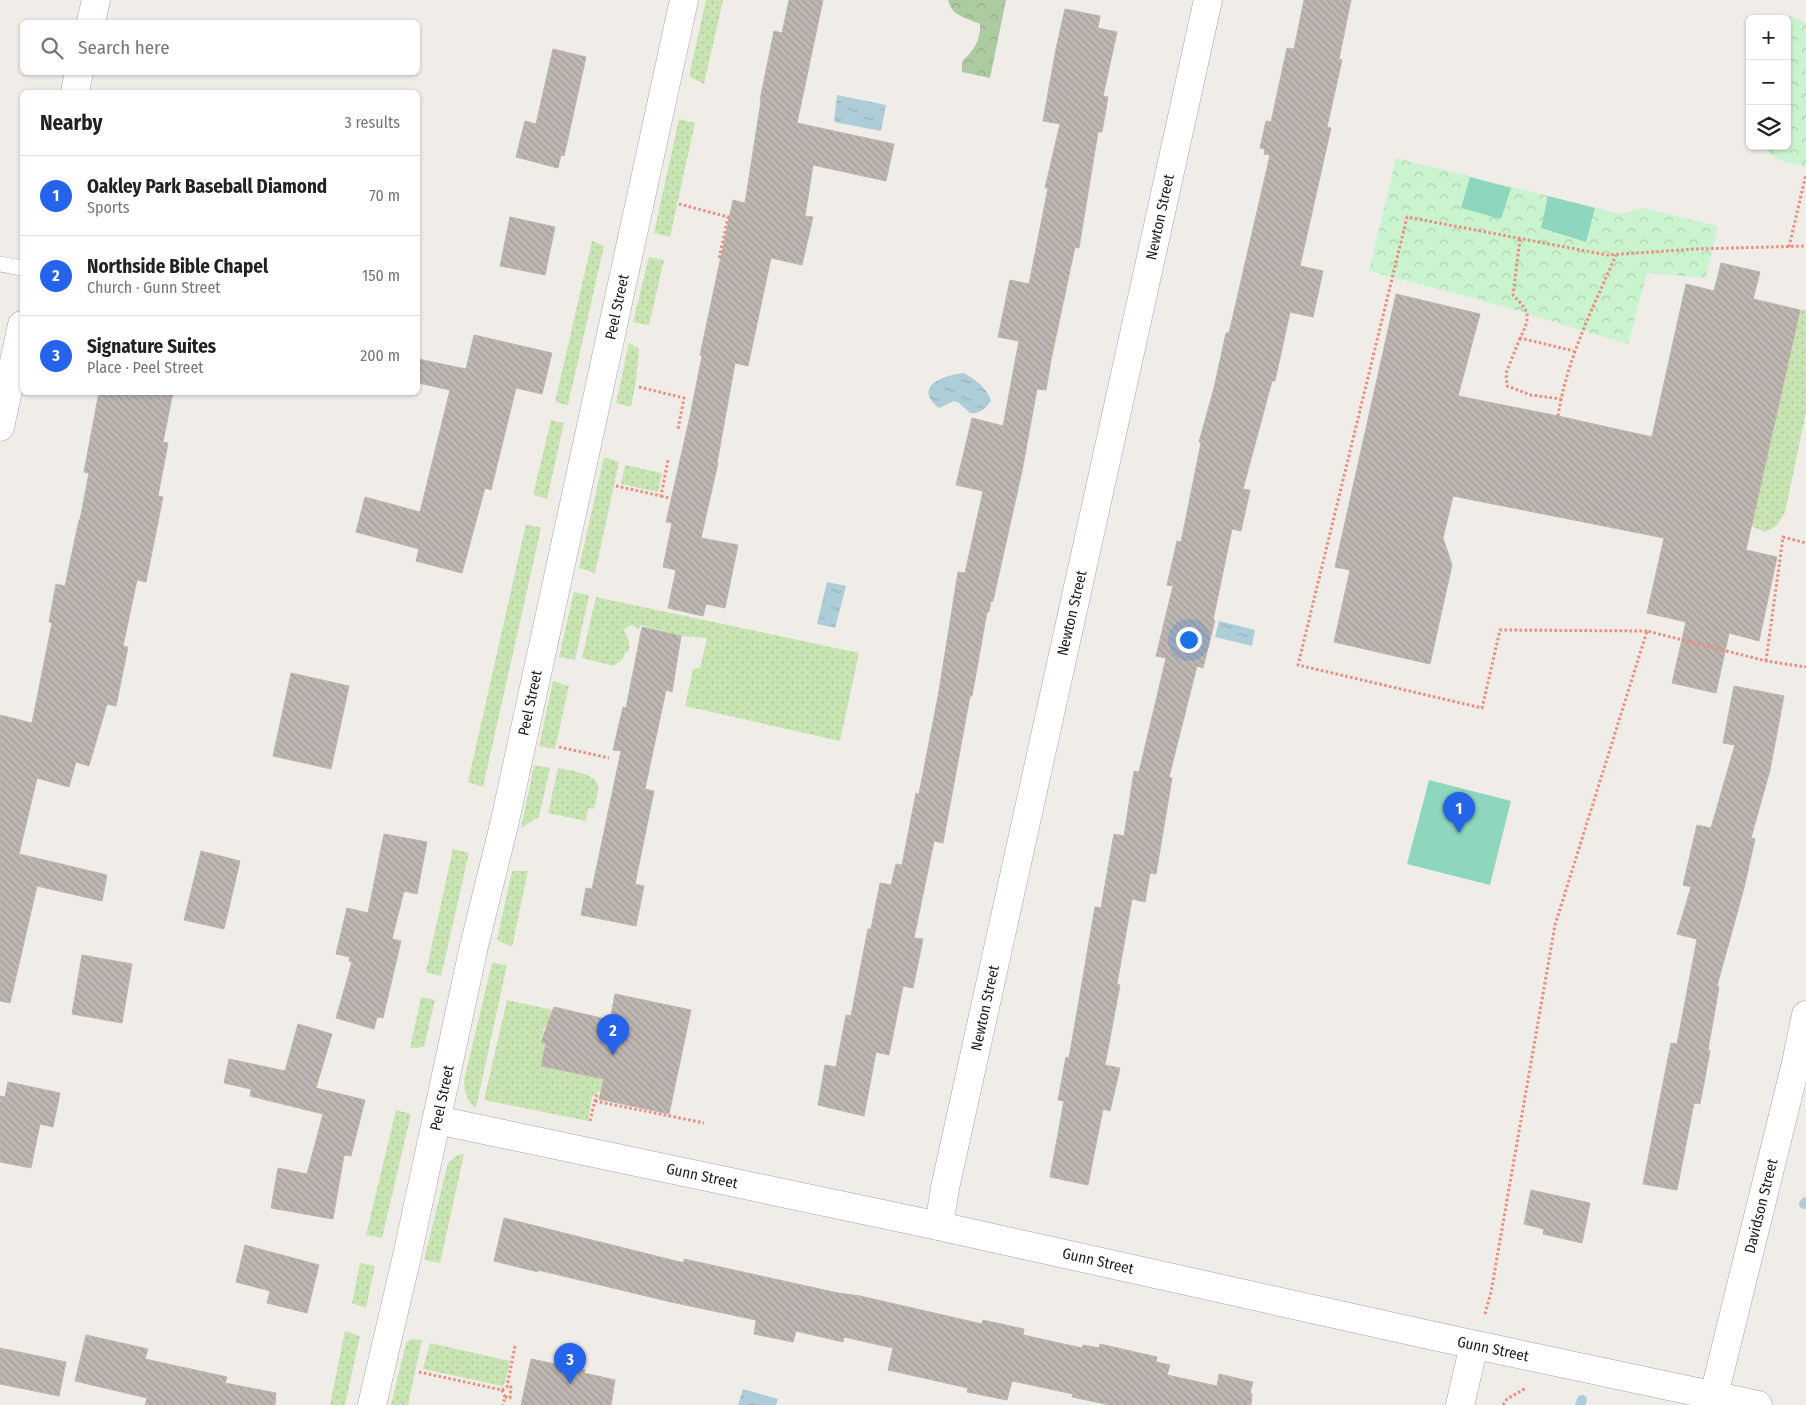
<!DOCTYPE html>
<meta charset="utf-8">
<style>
:root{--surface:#fff;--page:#f2f2f2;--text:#222;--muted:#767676;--line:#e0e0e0;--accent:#2563eb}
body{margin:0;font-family:"Fira Sans Condensed",sans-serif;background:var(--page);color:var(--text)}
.controls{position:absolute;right:15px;top:15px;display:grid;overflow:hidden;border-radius:8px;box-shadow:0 1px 4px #0004}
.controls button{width:45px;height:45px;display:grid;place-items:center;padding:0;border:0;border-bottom:1px solid var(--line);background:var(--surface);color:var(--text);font:25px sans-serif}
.you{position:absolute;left:1188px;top:639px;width:18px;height:18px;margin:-12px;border:4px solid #fff;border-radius:50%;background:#1a73e8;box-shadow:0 0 0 8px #1a73e833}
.badge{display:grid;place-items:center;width:32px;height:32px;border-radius:50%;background:var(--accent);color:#fff;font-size:16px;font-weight:700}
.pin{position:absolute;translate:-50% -41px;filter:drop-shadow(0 1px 2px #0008)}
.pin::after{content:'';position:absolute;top:26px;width:18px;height:15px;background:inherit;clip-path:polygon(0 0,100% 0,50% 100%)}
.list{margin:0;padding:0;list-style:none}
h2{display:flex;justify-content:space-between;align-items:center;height:65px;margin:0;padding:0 20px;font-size:21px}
h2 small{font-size:16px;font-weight:400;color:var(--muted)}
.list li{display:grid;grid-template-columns:32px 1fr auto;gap:15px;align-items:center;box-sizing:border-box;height:80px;padding:0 20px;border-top:1px solid var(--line)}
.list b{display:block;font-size:19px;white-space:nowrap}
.list p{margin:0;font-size:16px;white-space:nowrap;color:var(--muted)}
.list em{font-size:16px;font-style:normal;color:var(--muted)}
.icon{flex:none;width:28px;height:28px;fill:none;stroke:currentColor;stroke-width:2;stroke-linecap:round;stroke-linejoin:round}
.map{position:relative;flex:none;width:1806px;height:1405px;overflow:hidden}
.search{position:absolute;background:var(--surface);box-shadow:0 1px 4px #0004;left:20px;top:20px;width:400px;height:55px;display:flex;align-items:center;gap:12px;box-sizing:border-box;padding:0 18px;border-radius:8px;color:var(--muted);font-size:19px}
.panel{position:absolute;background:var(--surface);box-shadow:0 1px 4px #0004;left:20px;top:90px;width:400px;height:305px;border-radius:8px}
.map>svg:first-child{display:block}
</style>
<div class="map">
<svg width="1806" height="1405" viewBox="0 0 1806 1405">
<defs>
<pattern id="grass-dots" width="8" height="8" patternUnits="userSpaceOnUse" patternTransform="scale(1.25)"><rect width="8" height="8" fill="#c9e4b3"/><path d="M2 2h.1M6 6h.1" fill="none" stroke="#acc39a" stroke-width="1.8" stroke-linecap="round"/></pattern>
<pattern id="forest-crowns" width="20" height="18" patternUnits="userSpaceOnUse" patternTransform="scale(1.25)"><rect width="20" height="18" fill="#accba1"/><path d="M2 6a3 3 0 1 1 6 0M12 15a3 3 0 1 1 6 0" fill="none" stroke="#94ae8a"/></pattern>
<pattern id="park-crowns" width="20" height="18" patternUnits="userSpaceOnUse" patternTransform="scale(1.25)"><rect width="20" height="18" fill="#caf4cf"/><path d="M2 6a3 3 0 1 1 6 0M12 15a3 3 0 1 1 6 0" fill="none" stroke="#add1b1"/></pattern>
<pattern id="water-ripples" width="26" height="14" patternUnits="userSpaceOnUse" patternTransform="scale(1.25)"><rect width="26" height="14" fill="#adcdd9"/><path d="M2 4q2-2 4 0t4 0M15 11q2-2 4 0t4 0" fill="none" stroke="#95b0ba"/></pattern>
<pattern id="building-back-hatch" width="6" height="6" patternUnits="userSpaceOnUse" patternTransform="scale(1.25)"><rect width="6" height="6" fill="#bdb6b1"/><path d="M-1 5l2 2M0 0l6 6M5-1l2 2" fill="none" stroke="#a29c98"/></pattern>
</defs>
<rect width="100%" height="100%" fill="#f0ede8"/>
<g fill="url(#grass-dots)">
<path d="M 706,0 L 723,0 L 704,84 L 690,77 L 690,72 Z"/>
<path d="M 679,119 L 695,123 L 670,237 L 654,233 Z"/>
<path d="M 592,241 L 604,246 L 568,405 L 555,402 Z"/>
<path d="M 649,257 L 664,260 L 649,325 L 633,322 Z"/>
<path d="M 1800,310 L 1806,310 L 1806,412 L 1785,513 L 1776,526 L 1765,532 L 1751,526 Z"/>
<path d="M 629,343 L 639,349 L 636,380 L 631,407 L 616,403 Z"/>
<path d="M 551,420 L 564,423 L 547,499 L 533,495 Z"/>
<path d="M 604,457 L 619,462 L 595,573 L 579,568 Z"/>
<path d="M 625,465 L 662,473 L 658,492 L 621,484 Z"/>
<path d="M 526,524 L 541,528 L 483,787 L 468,782 Z"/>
<path d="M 574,592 L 589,595 L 575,660 L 559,657 Z"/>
<path d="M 596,597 L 859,653 L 840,741 L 685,706 L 693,669 L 700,668 L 707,638 L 681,636 L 640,625 L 639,629 L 631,625 L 624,629 C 627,639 632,642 628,652 L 625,652 L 623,659 L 614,666 L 582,658 Z"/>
<path d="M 553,681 L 569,686 L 555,749 L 539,746 Z"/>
<path d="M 534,765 L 550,768 L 539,817 L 521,828 Z"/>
<path d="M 558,768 C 568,770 597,774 598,785 C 599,792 596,802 594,809 L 588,808 L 586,821 L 548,813 Z"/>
<path d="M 453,849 L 469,853 L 441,976 L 426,972 Z"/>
<path d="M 512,871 L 528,871 L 512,947 L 497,940 Z"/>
<path d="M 492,963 L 507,965 L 476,1108 C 467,1101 464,1092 464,1080 Z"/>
<path d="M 421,997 L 435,1000 L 424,1047 L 410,1048 Z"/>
<path d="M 507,1000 L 553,1010 L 549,1028 L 544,1028 L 540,1042 L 546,1044 L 542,1066 L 604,1079 L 601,1090 L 592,1097 L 588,1121 L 484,1100 Z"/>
<path d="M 396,1110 L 411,1114 L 382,1238 L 366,1235 Z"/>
<path d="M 464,1154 L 440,1263 L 424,1260 L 448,1163 L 457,1155 Z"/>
<path d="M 360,1263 L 375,1266 L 366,1308 L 352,1303 Z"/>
<path d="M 345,1331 L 360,1336 L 345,1405 L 330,1405 Z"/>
<path d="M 411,1339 L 422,1340 L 408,1405 L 391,1405 L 406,1343 Z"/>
<path d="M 430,1343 L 510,1361 L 505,1383 L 502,1386 L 423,1369 Z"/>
</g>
<path fill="url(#forest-crowns)" d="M 948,0 L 1006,0 L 990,78 L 962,72 L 962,61 C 974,51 981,39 980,24 C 966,17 952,17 948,0 Z"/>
<g fill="url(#park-crowns)">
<path d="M 1790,16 L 1806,23 L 1806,167 C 1791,163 1771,161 1765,146 L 1787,146 L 1787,80 L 1790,72 L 1787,71 L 1787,19 L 1778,19 Z"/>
<path d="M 1396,158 L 1620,214 L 1643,208 L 1718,226 L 1706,278 L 1647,273 L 1628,344 L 1484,301 L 1369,271 Z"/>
</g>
<g fill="#8ed6bd">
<path d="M 1470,177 L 1511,188 L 1501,219 L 1461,208 Z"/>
<path d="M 1548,196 L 1595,208 L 1586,242 L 1541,228 Z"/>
<path d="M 1429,780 L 1511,801 L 1490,885 L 1407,864 Z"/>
</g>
<g fill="url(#water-ripples)">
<path d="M 837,95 L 886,105 L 881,131 L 834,122 Z"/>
<path d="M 964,373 C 977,381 986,387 991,401 C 985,409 980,414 970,413 L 959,403 L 954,401 L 939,408 C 912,386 944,375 964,373 Z"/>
<path d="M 827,582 L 846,586 L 835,628 L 817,624 Z"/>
<path d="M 1219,621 L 1255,630 L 1252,646 L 1215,637 Z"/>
<path d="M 743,1389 L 778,1399 L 776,1405 L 738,1405 Z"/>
</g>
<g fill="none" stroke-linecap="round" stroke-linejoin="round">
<g stroke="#adcdd9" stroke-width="10">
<path d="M 1804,1204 L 1806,1202"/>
<path d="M 1580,1405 L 1582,1400"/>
</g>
</g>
<g fill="url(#building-back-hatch)" stroke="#c0b5ac">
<path d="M 789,0 L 823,0 L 797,123 L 894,144 L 886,181 L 813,165 L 805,216 L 813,217 L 802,265 L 771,258 L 748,366 L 735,363 L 717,463 L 718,463 L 701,538 L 738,545 L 725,608 L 706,604 L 703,616 L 668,608 L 676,570 L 663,567 L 672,523 L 666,522 L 690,416 L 702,356 L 700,355 L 733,200 L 745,203 L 761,101 L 760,100 L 774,31 L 782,33 Z"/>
<path d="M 1304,0 L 1351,0 L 1339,59 L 1342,60 L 1327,127 L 1331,128 L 1300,266 L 1323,271 L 1313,317 L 1290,312 L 1275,381 L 1272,381 L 1243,489 L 1250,490 L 1241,531 L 1232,529 L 1213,620 L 1215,620 L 1203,668 L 1197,666 L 1169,777 L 1172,778 L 1156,874 L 1150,873 L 1145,902 L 1132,899 L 1117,984 L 1120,985 L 1105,1065 L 1120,1068 L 1110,1111 L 1103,1109 L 1088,1185 L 1050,1177 L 1064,1101 L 1058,1100 L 1066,1057 L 1069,1058 L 1095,907 L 1101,908 L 1114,834 L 1124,836 L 1134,771 L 1139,772 L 1166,658 L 1156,656 L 1173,586 L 1167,585 L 1177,541 L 1181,542 L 1201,443 L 1199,442 L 1214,388 L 1226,333 L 1229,333 L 1270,155 L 1264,154 L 1265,149 L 1260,148 L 1266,121 L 1271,122 L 1287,48 L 1294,49 Z"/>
<path d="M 1065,9 L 1100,16 L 1098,28 L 1117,32 L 1103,96 L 1108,97 L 1102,132 L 1098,132 L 1079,248 L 1075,247 L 1051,360 L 1046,390 L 1037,389 L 1022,471 L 993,601 L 991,601 L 989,612 L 987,612 L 972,696 L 970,696 L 943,843 L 934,841 L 914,938 L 923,939 L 913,988 L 903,986 L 889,1055 L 876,1052 L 864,1116 L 818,1105 L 825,1065 L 836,1067 L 846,1015 L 851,1016 L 868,929 L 871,929 L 880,883 L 891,885 L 896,864 L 902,865 L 916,793 L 919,794 L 939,691 L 958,572 L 965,573 L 983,491 L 956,485 L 972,418 L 1003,426 L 1019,341 L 998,337 L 1010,280 L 1029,284 L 1048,188 L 1045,188 L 1060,124 L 1043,121 L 1056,49 Z"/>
<path d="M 553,49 L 586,57 L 564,156 L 561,155 L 558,168 L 516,157 L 525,121 L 536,124 Z"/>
<path d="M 510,217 L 555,227 L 545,275 L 500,266 Z"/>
<path d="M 1721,263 L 1760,272 L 1753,299 L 1800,310 L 1746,550 L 1777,557 L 1759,641 L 1729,633 L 1716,693 L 1672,683 L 1686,622 L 1647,613 L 1664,538 L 1453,496 L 1443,538 L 1452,565 L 1430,664 L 1334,642 L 1350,570 L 1335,567 L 1396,294 L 1480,314 L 1458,396 L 1558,416 L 1652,437 L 1686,284 L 1714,291 Z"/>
<path d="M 474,335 L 552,353 L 542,394 L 516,388 L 491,490 L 485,488 L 462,573 L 416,561 L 419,549 L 356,532 L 365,497 L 420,512 L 450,390 L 418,383 L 418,359 L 466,369 Z"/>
<path d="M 99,392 L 173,392 L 163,442 L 168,443 L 158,496 L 163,497 L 146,582 L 137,580 L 123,646 L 128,647 L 116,706 L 107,704 L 89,766 L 76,762 L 69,787 L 37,778 L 19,854 L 107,875 L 102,901 L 37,886 L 10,1003 L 0,1001 L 0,715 L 32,723 L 52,623 L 49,622 L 56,584 L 65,586 L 79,520 L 80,520 L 89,473 L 84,472 Z"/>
<path d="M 642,627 L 681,636 L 672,692 L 666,690 L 645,789 L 654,791 L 635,884 L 644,886 L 636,926 L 581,915 L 586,888 L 592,889 L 621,751 L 613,750 L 623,707 L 626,708 Z"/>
<path d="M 291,673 L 349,686 L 331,769 L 273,756 Z"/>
<path d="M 1734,686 L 1784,696 L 1770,770 L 1751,838 L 1755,839 L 1744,888 L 1717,986 L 1719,987 L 1708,1050 L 1710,1051 L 1700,1104 L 1694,1103 L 1677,1190 L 1643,1184 L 1671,1043 L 1677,1044 L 1697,939 L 1677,934 L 1691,887 L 1683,885 L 1697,825 L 1711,828 L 1735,745 L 1723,743 Z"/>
<path d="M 384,834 L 427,842 L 417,894 L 404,891 L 392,939 L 401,941 L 383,1018 L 377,1017 L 374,1029 L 336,1018 L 352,962 L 349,961 L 350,957 L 336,954 L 347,908 L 368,913 Z"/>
<path d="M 201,851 L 240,861 L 224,929 L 184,920 Z"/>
<path d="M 82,955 L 132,964 L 122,1023 L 72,1014 Z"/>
<path d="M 615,994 L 691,1010 L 669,1114 L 599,1099 L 604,1079 L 541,1066 L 546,1044 L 541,1042 L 554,1007 L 610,1020 Z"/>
<path d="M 298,1024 L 332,1034 L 316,1088 L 365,1100 L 351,1156 L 344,1155 L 333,1219 L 271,1208 L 278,1168 L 307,1174 L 323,1114 L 250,1096 L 251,1089 L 224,1083 L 229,1059 L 285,1071 Z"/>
<path d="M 8,1082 L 60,1093 L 53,1127 L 40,1124 L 31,1168 L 0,1162 L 0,1096 L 5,1097 Z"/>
<path d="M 1531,1190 L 1590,1203 L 1582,1243 L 1543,1234 L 1544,1229 L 1524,1224 Z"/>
<path d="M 504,1218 L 684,1263 L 684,1259 L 838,1293 L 860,1296 L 982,1324 L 983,1320 L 1024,1329 L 1023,1335 L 1082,1348 L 1083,1345 L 1099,1348 L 1100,1344 L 1157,1357 L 1156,1362 L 1170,1365 L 1167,1375 L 1217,1386 L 1219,1374 L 1253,1382 L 1250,1393 L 1252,1394 L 1251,1405 L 1110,1405 L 1072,1397 L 1073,1394 L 1012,1381 L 1007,1400 L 967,1392 L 968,1388 L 888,1370 L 893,1348 L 844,1337 L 843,1342 L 796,1331 L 793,1342 L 754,1334 L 756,1320 L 671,1302 L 538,1270 L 538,1272 L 494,1261 Z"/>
<path d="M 245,1245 L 319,1265 L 307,1313 L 267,1303 L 270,1291 L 236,1282 Z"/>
<path d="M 86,1335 L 148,1349 L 145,1359 L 227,1377 L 225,1383 L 276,1393 L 275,1405 L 145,1405 L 147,1398 L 75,1381 Z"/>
<path d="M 0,1348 L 66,1362 L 59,1396 L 0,1384 Z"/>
<path d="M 531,1359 L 585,1370 L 584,1373 L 615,1380 L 611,1405 L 521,1405 Z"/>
</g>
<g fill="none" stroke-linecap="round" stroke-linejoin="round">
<defs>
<path id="lane" d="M 0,264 L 22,268"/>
<g id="street">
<path d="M 91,22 L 96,0"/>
<path d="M 75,92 L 79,72"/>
<path d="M 0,427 L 22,325"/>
<path d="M 437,1120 L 939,1226 L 1443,1338 L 1758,1405"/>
<path d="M 939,1226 L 945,1188 L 1208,0"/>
<path d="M 1714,1395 L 1796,1063 L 1806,1015"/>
<path d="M 372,1405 L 407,1256 L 474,946 L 504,825 L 684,0"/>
<path d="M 1460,1405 L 1474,1345"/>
</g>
</defs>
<use href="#lane" stroke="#a4a4a4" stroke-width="16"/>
<use href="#street" stroke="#a4a4a4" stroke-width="29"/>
<g stroke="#ec8d7d" stroke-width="3" stroke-dasharray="2.5 2.5" stroke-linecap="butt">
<path d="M 679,204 L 728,217 L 719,259"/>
<path d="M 1520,239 L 1513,295 C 1530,312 1531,316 1520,338 L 1574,351"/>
<path d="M 1789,247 L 1806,174"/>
<path d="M 1520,338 L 1506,373 L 1507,386 L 1531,395 L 1561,399"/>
<path d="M 639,387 L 684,398 L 678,429"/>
<path d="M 1558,416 C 1567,358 1593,308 1616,255"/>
<path d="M 616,486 L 661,496 L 668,460"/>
<path d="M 661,496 L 669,498"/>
<path d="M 1647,631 L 1500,630 L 1482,708 L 1298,665 L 1407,217 L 1607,255 L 1695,249 L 1806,246"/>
<path d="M 1766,661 L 1783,537 L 1806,543"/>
<path d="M 559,747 L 609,758"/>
<path d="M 595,1101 L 704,1123"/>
<path d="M 590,1121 L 596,1096 L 600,1096"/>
<path d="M 1485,1314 L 1491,1292 L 1555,925 L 1647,631 L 1766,661 L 1806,667"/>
<path d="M 419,1372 L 502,1390 L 507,1387 L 515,1346"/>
<path d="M 502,1390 L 505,1397 L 503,1405"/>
<path d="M 505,1397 L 510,1398 L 511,1387 L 507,1387"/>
<path d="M 1503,1405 L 1507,1399 L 1526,1388"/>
</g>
<use href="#lane" stroke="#fff" stroke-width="15"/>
<use href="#street" stroke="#fff" stroke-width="28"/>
</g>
<g text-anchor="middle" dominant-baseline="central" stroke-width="4.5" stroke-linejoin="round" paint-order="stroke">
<g font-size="15" fill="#202020" stroke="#fff">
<text transform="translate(1160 217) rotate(-78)">Newton Street</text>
<text transform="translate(617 307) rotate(-78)">Peel Street</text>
<text transform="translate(1072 613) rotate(-77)">Newton Street</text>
<text transform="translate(530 703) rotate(-78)">Peel Street</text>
<text transform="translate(985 1008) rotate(-78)">Newton Street</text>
<text transform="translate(442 1098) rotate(-78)">Peel Street</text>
<text transform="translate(702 1176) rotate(12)">Gunn Street</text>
<text transform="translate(1761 1206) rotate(-76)">Davidson Street</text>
<text transform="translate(1098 1261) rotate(13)">Gunn Street</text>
<text transform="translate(1493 1349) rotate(12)">Gunn Street</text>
</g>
</g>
</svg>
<div class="controls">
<button>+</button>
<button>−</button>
<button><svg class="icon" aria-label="layers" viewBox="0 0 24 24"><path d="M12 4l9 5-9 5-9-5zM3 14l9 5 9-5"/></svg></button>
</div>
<div class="you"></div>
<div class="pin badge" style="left:1459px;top:833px">1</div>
<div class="pin badge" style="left:613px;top:1055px">2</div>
<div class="pin badge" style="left:570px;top:1384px">3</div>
<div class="search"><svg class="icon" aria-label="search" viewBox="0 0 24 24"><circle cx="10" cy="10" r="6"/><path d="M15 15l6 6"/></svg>Search here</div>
<section class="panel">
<h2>Nearby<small>3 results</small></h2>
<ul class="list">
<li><span class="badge">1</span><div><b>Oakley Park Baseball Diamond</b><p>Sports</p></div><em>70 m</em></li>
<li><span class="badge">2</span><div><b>Northside Bible Chapel</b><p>Church · Gunn Street</p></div><em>150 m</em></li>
<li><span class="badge">3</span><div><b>Signature Suites</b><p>Place · Peel Street</p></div><em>200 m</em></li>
</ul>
</section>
</div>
